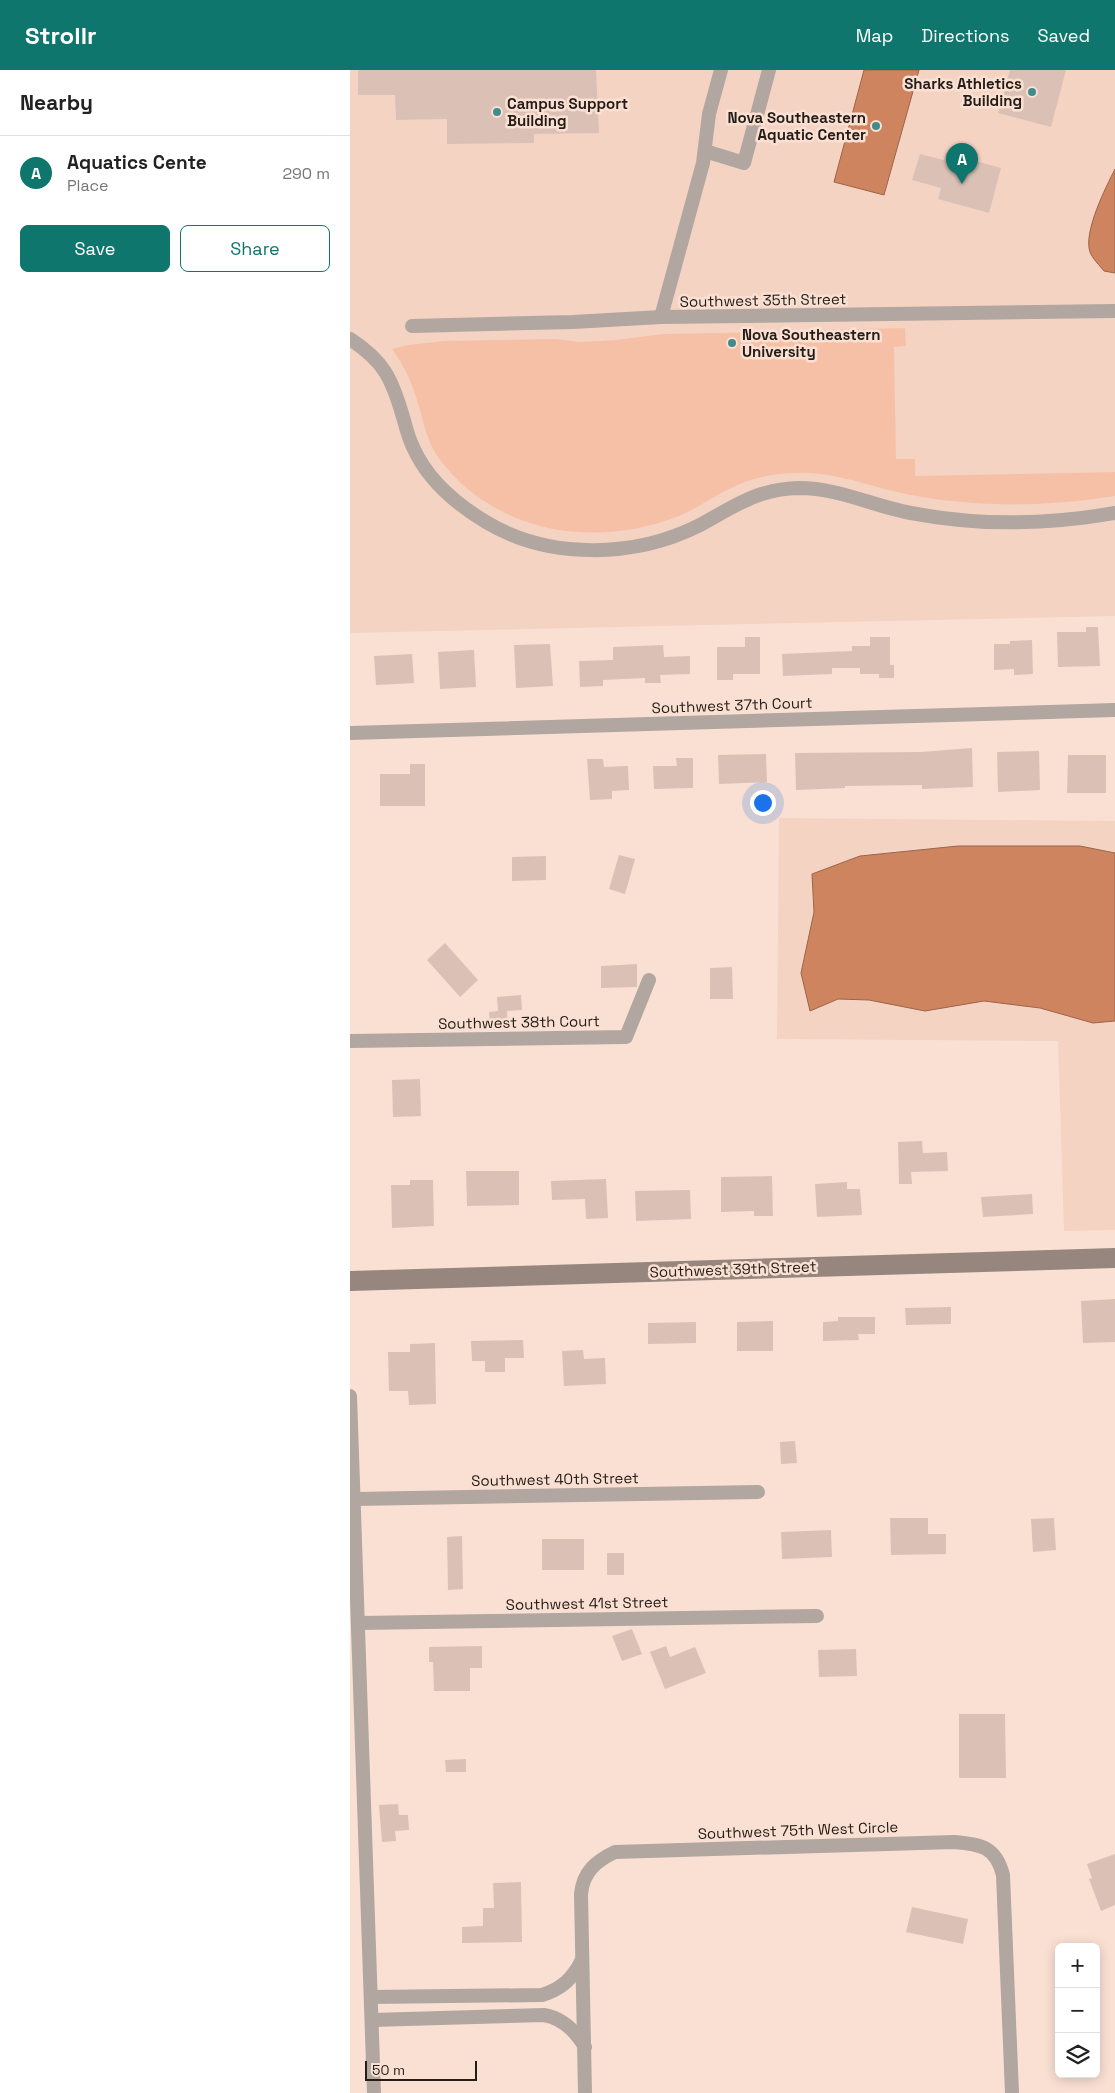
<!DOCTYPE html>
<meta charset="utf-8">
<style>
:root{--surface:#fff;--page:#f6f6f6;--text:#222;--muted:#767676;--line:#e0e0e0;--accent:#0f766e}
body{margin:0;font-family:"Space Grotesk",sans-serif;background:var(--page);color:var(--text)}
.controls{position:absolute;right:15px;bottom:15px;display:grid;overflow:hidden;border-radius:8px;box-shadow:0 2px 12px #0003}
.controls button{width:45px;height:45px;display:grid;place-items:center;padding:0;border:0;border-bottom:1px solid var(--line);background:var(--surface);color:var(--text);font:25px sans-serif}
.scale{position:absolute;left:15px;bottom:12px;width:112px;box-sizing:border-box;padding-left:5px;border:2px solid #251c18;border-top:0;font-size:14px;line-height:18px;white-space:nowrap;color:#251c18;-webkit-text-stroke:4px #fae0d3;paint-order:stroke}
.you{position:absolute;left:412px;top:732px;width:18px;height:18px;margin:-12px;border:4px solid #fff;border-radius:50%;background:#1a73e8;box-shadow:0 0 0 8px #1a73e833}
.badge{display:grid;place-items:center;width:32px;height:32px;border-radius:50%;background:var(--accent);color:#fff;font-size:16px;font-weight:700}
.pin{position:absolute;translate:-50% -41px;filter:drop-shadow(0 1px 2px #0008)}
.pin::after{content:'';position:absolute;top:26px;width:18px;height:15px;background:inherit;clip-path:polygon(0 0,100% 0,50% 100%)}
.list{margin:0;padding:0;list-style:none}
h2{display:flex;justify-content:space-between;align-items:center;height:65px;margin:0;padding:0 20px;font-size:21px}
h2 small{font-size:16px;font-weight:400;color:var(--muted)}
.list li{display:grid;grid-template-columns:32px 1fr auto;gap:15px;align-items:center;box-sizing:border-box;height:75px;padding:0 20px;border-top:1px solid var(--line)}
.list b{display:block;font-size:19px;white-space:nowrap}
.list p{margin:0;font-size:16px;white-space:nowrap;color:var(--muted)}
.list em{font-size:16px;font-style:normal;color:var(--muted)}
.actions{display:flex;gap:10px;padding:15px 20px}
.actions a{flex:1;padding:11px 0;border:1px solid var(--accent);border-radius:8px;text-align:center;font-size:18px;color:var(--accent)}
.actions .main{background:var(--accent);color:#fff}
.icon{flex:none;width:28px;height:28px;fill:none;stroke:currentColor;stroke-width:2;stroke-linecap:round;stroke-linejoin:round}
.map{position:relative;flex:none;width:765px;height:2023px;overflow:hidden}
header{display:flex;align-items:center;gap:30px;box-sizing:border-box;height:70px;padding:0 25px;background:var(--accent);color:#fff}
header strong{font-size:24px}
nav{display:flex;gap:28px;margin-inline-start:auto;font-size:18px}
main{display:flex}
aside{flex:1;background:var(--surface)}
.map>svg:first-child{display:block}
</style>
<header>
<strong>Strollr</strong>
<nav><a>Map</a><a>Directions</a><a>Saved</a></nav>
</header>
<main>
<aside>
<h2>Nearby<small></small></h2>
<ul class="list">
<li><span class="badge">A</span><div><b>Aquatics Cente</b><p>Place</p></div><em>290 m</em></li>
</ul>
<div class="actions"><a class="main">Save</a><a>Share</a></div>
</aside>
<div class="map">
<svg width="765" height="2023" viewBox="0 0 765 2023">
<rect width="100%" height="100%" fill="#fae0d3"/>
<g fill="#f5d3c3">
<path d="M 0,0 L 765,0 L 765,546 L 0,563 Z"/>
<path d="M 429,748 L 765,751 L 765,1160 L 714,1161 L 708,971 L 427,969 Z"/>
</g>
<path fill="#f6c0a7" d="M 555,258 L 556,276 L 544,277 L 546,389 L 565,389 L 565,406 L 765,402 L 765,426 C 695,437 626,438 556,424 C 519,417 484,401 446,403 C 422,403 398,409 377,420 C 361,428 346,439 329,446 C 245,479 147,464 90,390 C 75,370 73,346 65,324 C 60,308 52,293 42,279 L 58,275 L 94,271 L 206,269 L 230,272 L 266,270 L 312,264 L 427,262 L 442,264 L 468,260 Z"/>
<g fill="#ce845f" stroke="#9b654a">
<path d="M 514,0 L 569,0 L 534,125 L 484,112 Z"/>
<path d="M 765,99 L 765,203 L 754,201 C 750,196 742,188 740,182 C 733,162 756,117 765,99 Z"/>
<path d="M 608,776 L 730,776 L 765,783 L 765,951 L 743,953 L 690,938 L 634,931 L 575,941 L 519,930 L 488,929 L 460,941 L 451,903 L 464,842 L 462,804 L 510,786 Z"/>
</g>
<g fill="#dbc1b5">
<path d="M 8,0 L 246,0 L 249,63 L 184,64 L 184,73 L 97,74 L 97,49 L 46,50 L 45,25 L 8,25 Z"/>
<path d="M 660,0 L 716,0 L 701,57 L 648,43 Z"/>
<path d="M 596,83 L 651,98 L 639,143 L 588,129 L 591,118 L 562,110 L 570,84 L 594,90 Z"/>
<path d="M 736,557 L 748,557 L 750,596 L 708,597 L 707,562 L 736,562 Z"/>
<path d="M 395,567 L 410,567 L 410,604 L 383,604 L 383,610 L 367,610 L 367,577 L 395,577 Z"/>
<path d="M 520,567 L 540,567 L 540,595 L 544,595 L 544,608 L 529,608 L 529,604 L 510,604 L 510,598 L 482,598 L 482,604 L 433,606 L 432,584 L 502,581 L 502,576 L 520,576 Z"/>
<path d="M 682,570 L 683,604 L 664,605 L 664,599 L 644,600 L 644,574 L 660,574 L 660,571 Z"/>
<path d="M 200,574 L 203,616 L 166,618 L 164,575 Z"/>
<path d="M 313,575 L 314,587 L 340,586 L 340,604 L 310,605 L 311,613 L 295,613 L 295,608 L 253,610 L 253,616 L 230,617 L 229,591 L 263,590 L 263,577 Z"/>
<path d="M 124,580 L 126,617 L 90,619 L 88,582 Z"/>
<path d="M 62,584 L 64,613 L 26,615 L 24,586 Z"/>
<path d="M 622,678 L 623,717 L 572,719 L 572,715 L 495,716 L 495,718 L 446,720 L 445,683 L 571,682 Z"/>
<path d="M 689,681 L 690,720 L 648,722 L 647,682 Z"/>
<path d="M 416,684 L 417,712 L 369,714 L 368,685 Z"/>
<path d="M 718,685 L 756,685 L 756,723 L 717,723 Z"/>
<path d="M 326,688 L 343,688 L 343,718 L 304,719 L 303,696 L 327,696 Z"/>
<path d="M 237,689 L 253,689 L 254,697 L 278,696 L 279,720 L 262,721 L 262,729 L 240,730 Z"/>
<path d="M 60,694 L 75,694 L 75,736 L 30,736 L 30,704 L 60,704 Z"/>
<path d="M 269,785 L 285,789 L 275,824 L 259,819 Z"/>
<path d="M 196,786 L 196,810 L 162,811 L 162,787 Z"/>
<path d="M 95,873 L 128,910 L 110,927 L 77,890 Z"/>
<path d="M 287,894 L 287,917 L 251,918 L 251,896 Z"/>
<path d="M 382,897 L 383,929 L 360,929 L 360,898 Z"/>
<path d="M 171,925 L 172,940 L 157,941 L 158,959 L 140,960 L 139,942 L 148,941 L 147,927 Z"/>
<path d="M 70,1009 L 71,1046 L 43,1047 L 42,1010 Z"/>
<path d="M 572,1071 L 573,1083 L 597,1082 L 598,1101 L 561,1102 L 562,1114 L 549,1114 L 548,1072 Z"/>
<path d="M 116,1101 L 169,1101 L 169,1135 L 117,1136 Z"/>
<path d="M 422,1106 L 423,1146 L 404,1146 L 404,1141 L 371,1142 L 371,1107 Z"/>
<path d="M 256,1109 L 258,1148 L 236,1149 L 235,1129 L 202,1130 L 201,1111 Z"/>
<path d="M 60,1110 L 83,1110 L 84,1156 L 42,1158 L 41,1115 L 60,1115 Z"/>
<path d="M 497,1112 L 497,1119 L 510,1119 L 512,1145 L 467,1147 L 465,1114 Z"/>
<path d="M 340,1120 L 341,1149 L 286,1151 L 285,1121 Z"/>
<path d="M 682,1124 L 683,1144 L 633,1147 L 631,1127 Z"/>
<path d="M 765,1229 L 765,1272 L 733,1273 L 731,1231 Z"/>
<path d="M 601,1237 L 601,1254 L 556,1255 L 555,1238 Z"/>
<path d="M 488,1247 L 525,1247 L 525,1264 L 508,1264 L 509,1270 L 473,1271 L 473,1252 L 488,1251 Z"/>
<path d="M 423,1251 L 423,1281 L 387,1281 L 387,1252 Z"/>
<path d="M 346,1252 L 346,1273 L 298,1274 L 298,1253 Z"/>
<path d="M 173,1270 L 174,1288 L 155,1288 L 155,1302 L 135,1302 L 135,1291 L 122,1291 L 121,1271 Z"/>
<path d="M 85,1273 L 86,1334 L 59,1335 L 58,1321 L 39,1321 L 38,1282 L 60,1282 L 60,1274 Z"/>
<path d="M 233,1280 L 234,1289 L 255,1288 L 256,1314 L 214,1316 L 212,1281 Z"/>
<path d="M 445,1371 L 447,1393 L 431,1394 L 430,1372 Z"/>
<path d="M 540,1448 L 578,1448 L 578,1464 L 596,1464 L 596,1484 L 541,1485 Z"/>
<path d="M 704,1448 L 706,1480 L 683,1482 L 681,1449 Z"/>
<path d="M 481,1460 L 482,1487 L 432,1489 L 431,1462 Z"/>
<path d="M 112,1466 L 113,1519 L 98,1520 L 97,1467 Z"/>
<rect x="192" y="1469" width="42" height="31"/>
<rect x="257" y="1483" width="17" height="22"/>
<path d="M 282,1559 L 292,1584 L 272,1591 L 262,1566 Z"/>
<path d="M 132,1576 L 132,1598 L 120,1598 L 120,1621 L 84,1621 L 83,1592 L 79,1592 L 79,1577 Z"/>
<path d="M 316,1576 L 320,1587 L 345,1577 L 356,1603 L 315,1619 L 300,1582 Z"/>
<path d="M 506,1579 L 507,1606 L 469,1607 L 468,1580 Z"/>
<path d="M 609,1644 L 655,1644 L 656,1708 L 609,1708 Z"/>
<path d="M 116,1689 L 116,1702 L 96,1702 L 95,1690 Z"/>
<path d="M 48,1734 L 49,1745 L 58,1745 L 59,1760 L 45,1761 L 46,1771 L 32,1772 L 29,1735 Z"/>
<path d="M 765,1784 L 765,1835 L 751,1841 L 739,1809 L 742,1808 L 737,1794 Z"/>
<path d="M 171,1812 L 172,1872 L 112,1873 L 112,1857 L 133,1856 L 133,1838 L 144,1838 L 143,1813 Z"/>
<path d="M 562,1837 L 618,1849 L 613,1874 L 556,1862 Z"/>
</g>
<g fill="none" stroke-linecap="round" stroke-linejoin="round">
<g stroke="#b1a6a0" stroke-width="14">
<path d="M 355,81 L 394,93 L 419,0"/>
<path d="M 311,247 L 353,93 L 359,44 L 371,0"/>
<path d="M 62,256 L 223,252 L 311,247 L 765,241"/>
<path d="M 0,269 C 34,291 42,309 53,347 C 56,357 58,367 63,377 C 77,409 106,434 136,452 C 199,490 285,488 350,455 C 385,436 407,419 449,418 C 488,418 523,436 561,443 C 629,456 697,455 765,443"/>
<path d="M 0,663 L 765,640"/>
<path d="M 0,971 L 276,967 L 299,910"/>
<path d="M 0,1326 L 24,2023"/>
<path d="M 4,1429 L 408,1422"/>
<path d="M 8,1553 L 467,1546"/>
<path d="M 21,1927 L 192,1925 C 212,1919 223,1908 232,1890"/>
<path d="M 22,1950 L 194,1945 C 212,1948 226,1962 235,1977"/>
<path d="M 235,2023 L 231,1824 C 233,1802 246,1791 265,1782 L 604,1772 C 631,1774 646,1777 653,1805 L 662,2023"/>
</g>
<path stroke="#97867e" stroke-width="20" d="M 0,1211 L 765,1188"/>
</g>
<g fill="#428b8c" stroke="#fae0d3" stroke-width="2">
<circle cx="682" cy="22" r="5"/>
<circle cx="147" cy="42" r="5"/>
<circle cx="526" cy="56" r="5"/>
<circle cx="382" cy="273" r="5"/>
</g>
<g text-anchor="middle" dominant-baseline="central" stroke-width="5" stroke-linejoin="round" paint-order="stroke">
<g font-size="15" font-weight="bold" fill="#251c18" stroke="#fae0d3" text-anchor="end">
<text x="672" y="13">Sharks Athletics<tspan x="672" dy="17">Building</tspan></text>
<text x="157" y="33" text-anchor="start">Campus Support<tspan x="157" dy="17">Building</tspan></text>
<text x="516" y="47">Nova Southeastern<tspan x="516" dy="17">Aquatic Center</tspan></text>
<text x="392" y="264" text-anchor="start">Nova Southeastern<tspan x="392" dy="17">University</tspan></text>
</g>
<g font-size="15" fill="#251c18" stroke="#fae0d3">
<text transform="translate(413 230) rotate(-1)">Southwest 35th Street</text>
<text transform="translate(382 635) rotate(-2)">Southwest 37th Court</text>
<text transform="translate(169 952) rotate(-1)">Southwest 38th Court</text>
<text transform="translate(383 1199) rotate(-2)">Southwest 39th Street</text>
<text transform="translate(205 1409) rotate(-1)">Southwest 40th Street</text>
<text transform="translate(237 1533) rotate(-1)">Southwest 41st Street</text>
<text transform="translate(448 1760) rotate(-2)">Southwest 75th West Circle</text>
</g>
</g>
</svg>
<div class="controls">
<button>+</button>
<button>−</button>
<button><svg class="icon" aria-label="layers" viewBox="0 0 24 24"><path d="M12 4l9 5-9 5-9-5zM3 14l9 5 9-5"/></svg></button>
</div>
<div class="scale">50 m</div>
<div class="you"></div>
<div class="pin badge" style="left:612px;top:114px">A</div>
</div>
</main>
